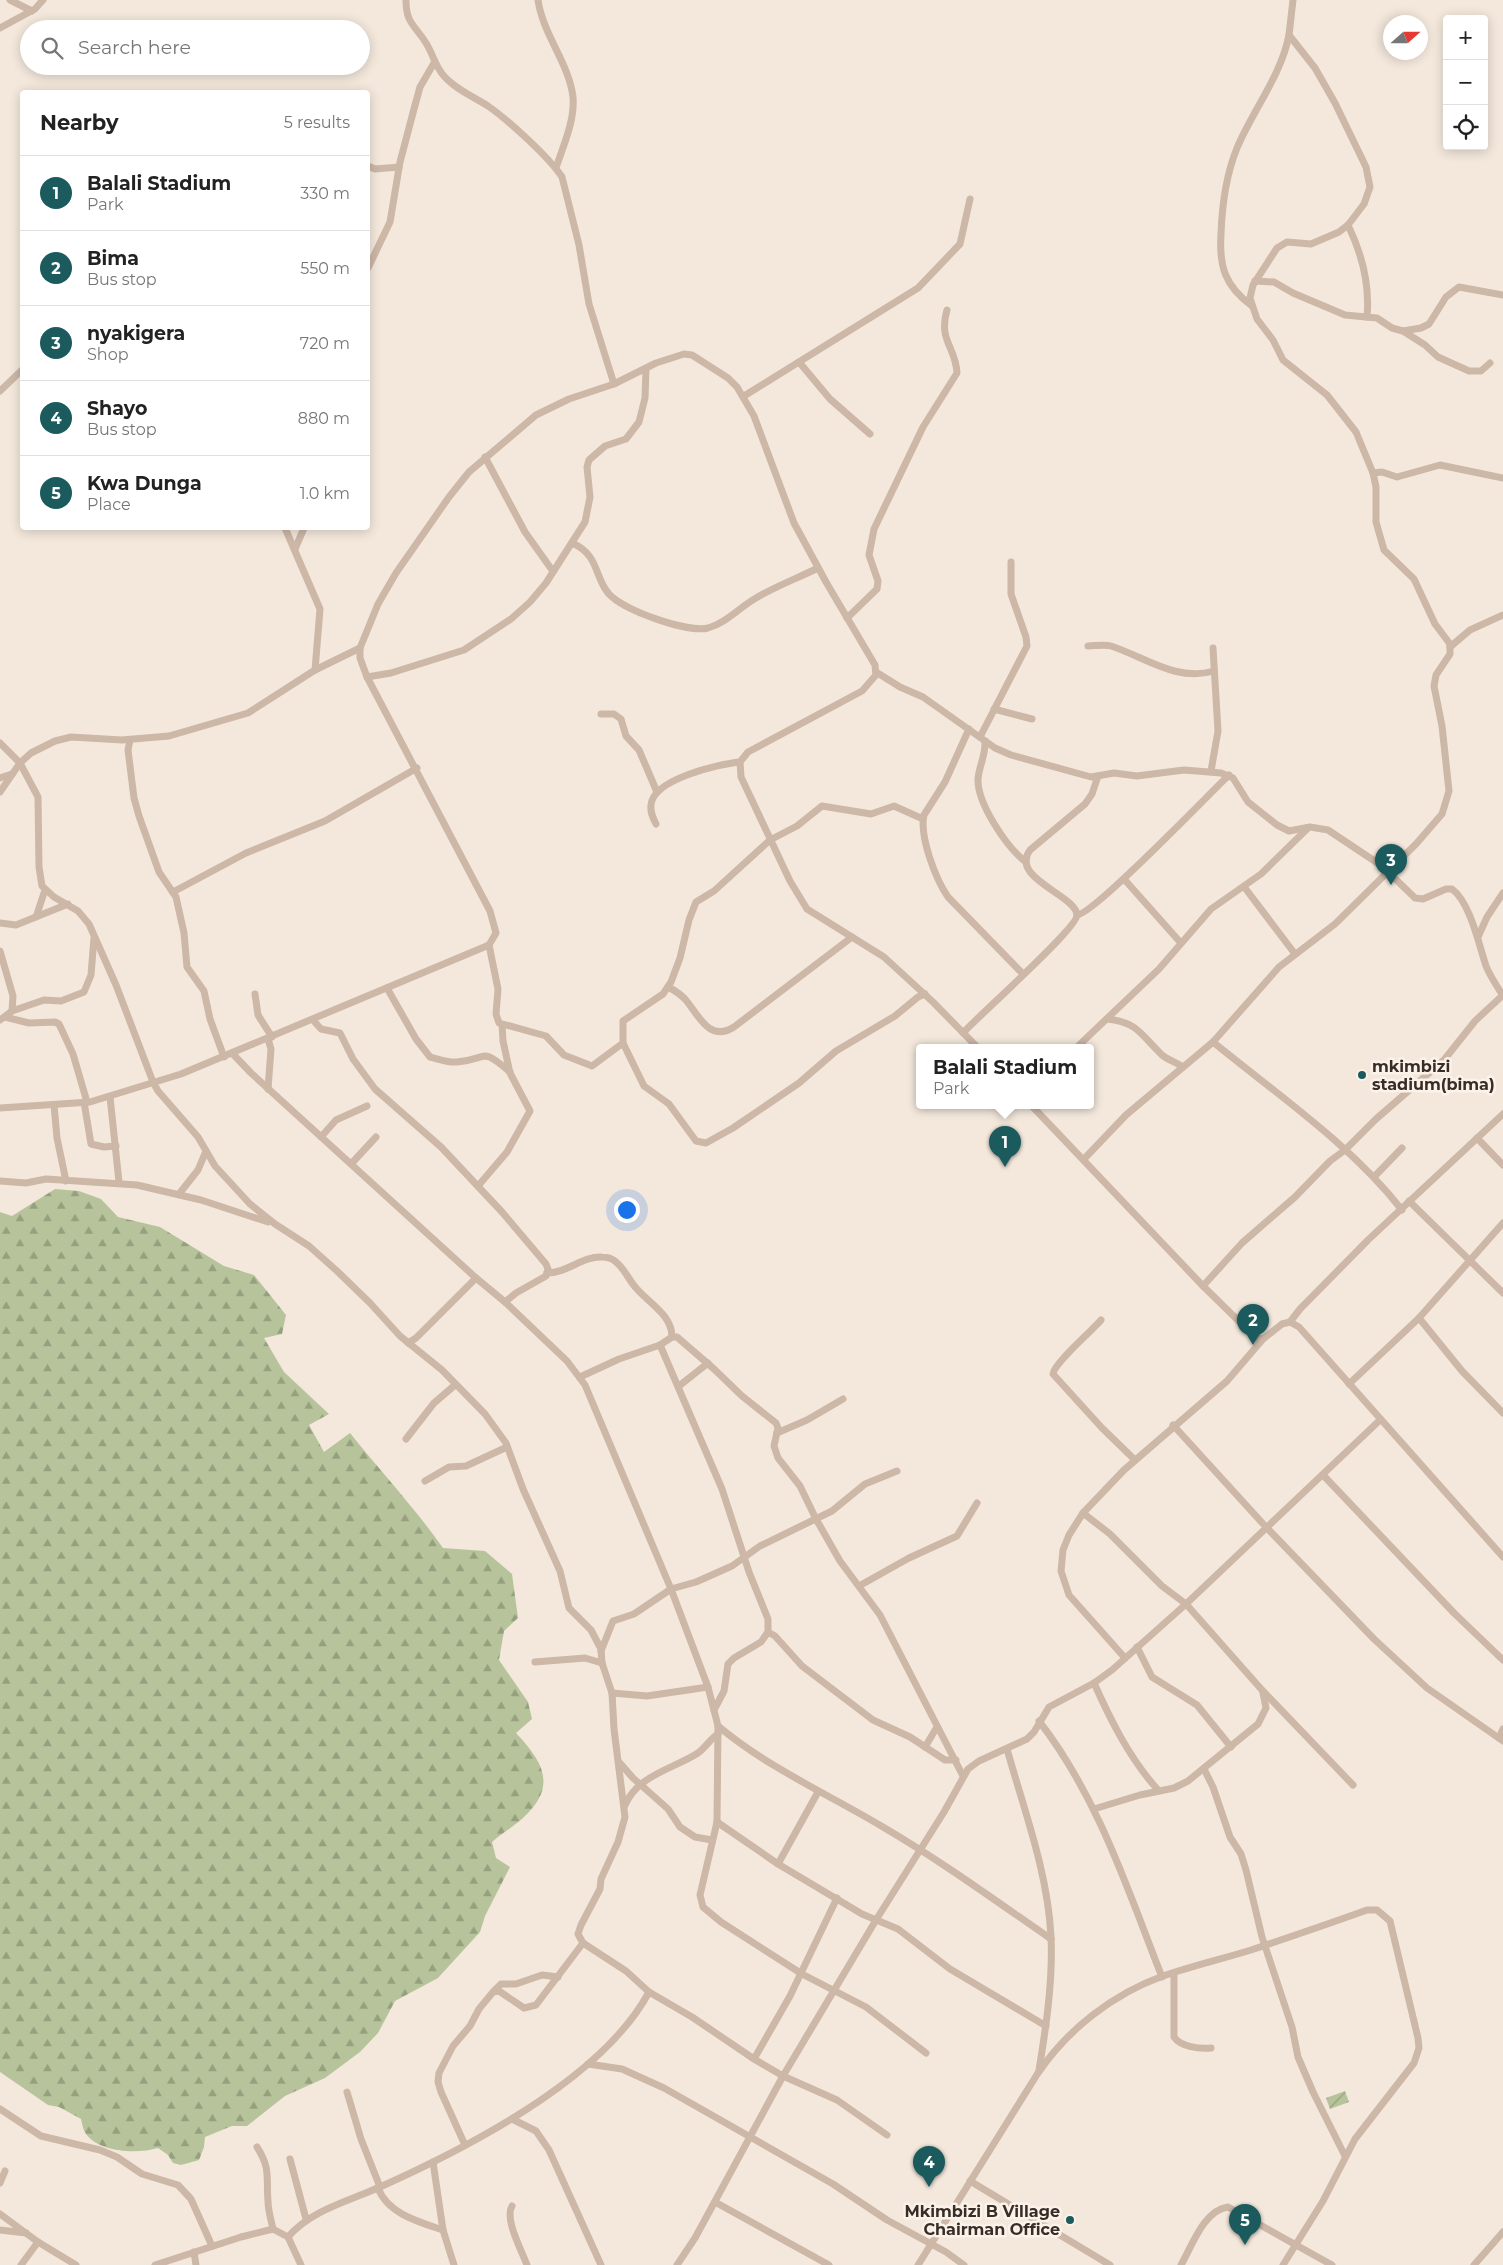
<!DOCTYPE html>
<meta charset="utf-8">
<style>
:root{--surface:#fff;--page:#f2f2f2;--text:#222;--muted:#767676;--line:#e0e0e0;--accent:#1b5a5d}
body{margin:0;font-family:Montserrat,sans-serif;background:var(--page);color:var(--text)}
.controls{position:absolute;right:15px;top:15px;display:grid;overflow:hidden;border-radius:5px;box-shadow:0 2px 12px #0003}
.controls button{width:45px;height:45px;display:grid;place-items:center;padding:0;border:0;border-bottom:1px solid var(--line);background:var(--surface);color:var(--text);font:25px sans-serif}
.compass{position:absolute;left:1383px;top:15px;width:45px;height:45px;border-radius:50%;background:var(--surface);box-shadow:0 2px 12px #0003;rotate:69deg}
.you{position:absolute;left:626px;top:1209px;width:18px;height:18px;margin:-12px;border:4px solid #fff;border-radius:50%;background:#1a73e8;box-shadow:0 0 0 8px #1a73e833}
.badge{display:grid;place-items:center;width:32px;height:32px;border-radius:50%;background:var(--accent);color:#fff;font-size:16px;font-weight:700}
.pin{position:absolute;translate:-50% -41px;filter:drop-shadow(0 1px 2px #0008)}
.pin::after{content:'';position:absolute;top:26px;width:18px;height:15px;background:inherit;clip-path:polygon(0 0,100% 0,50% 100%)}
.popup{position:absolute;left:916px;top:1044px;width:178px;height:65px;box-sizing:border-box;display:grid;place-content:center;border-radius:5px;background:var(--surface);filter:drop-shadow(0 1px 4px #0005);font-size:16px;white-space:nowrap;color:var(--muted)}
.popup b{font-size:19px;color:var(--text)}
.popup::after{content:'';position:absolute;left:50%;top:100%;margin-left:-10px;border:10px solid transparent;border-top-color:var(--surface)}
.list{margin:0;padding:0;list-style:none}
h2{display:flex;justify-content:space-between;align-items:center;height:65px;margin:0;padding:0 20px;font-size:21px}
h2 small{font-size:16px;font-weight:400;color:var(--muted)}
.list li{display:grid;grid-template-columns:32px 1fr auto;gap:15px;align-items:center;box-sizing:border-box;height:75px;padding:0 20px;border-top:1px solid var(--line)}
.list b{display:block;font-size:19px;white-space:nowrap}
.list p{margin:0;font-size:16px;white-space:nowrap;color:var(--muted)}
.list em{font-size:16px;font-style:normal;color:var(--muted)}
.icon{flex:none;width:28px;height:28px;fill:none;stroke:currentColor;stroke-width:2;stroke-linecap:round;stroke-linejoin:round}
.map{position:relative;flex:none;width:1503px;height:2265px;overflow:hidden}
.search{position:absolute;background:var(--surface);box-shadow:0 2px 12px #0003;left:20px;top:20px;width:350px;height:55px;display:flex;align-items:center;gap:12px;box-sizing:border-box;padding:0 18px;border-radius:28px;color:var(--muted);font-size:19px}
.panel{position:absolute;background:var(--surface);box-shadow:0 2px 12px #0003;left:20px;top:90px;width:350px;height:440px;border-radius:5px}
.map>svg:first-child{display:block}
</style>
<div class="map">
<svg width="1503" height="2265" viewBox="0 0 1503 2265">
<defs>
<pattern id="forest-firs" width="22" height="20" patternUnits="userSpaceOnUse" patternTransform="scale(1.25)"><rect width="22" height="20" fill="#b7c49b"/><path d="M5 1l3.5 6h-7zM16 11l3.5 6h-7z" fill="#96a07e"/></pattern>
<pattern id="garden-furrows" width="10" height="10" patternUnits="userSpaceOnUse" patternTransform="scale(1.25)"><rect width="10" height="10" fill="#b7c49b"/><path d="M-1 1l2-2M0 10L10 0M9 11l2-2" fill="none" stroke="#96a07e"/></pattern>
</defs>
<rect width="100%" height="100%" fill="#f4e8dc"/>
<path fill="url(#forest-firs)" d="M 55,1189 L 79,1191 L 101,1199 L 118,1217 L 160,1227 L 224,1266 L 254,1275 L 286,1315 L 282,1334 L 264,1338 L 284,1372 L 329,1414 L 309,1425 L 324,1452 L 350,1433 C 381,1472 415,1508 443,1548 L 485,1551 L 512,1574 L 518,1618 L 504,1631 L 499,1660 L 528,1702 L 532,1719 L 516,1733 C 543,1762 558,1786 523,1818 C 513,1827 502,1833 492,1842 L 496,1858 L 510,1867 L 485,1916 L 480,1932 L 438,1978 L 395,2001 L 378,2033 L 360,2052 L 325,2078 L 285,2096 L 247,2126 L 232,2126 L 205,2137 L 204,2147 L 199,2160 L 181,2165 L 173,2163 L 168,2155 L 158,2148 C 138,2154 100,2153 86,2134 C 83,2130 82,2123 81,2119 L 59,2107 L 48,2105 L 0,2072 L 0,1212 L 12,1216 Z"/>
<path fill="url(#garden-furrows)" d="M 1345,2091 L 1349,2102 L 1330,2109 L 1326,2098 Z"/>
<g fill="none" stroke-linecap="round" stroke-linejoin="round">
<g stroke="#cdb7a7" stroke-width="7">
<path d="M 10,0 L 32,11"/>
<path d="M 406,0 C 406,24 415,25 426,43 C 433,54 435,66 444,76 C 455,89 474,97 488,106 C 508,120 549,157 562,177 L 579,245 L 589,304 L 614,384"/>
<path d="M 538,0 C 543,35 569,63 573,97 C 575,121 563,146 556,168"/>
<path d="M 0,28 L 35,9 L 43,0"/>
<path d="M 368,166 L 375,169 L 399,167"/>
<path d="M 1348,225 C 1362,254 1370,285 1367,317"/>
<path d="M 368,268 L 390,222 L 400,162 L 414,109 L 420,87 L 434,63"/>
<path d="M 1255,281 L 1274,282 L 1293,293 L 1345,315 L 1377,318 L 1392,328 L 1403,331 L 1421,328 L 1429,324 L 1446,297 L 1459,287 L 1503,295"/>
<path d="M 1252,306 C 1225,286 1219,267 1221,234 C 1222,205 1226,175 1237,148 C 1253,110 1281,76 1289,35"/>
<path d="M 1403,331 L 1425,345 L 1438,357 L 1469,371 L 1481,371 L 1490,363"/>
<path d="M 799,362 L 830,399 L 870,434"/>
<path d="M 0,391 L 22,370"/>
<path d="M 744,396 L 918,288 L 960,244 L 970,199"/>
<path d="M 485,457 L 525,532 L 552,570"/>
<path d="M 1373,473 L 1382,472 L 1397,477 L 1440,465 L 1503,478"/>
<path d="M 285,528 L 320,609 L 315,670"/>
<path d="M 572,543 C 600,555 594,578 609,594 C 623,610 687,633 708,628 C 726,623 740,607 756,598 C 776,586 798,578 818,568"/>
<path d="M 295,549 L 304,528"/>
<path d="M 847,618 L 877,589 L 878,581 L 869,555 L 874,529 L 923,427 L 957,373 C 956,347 938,341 947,310"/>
<path d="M 1088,646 C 1095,646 1104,644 1111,646 C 1145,657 1176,682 1214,671"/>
<path d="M 1450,647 L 1470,630 L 1503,615"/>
<path d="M 876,672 L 900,687 L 923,697 L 995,748 L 1011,755 L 1091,777 L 1114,773 L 1137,776 L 1184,770 L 1221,773 L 1233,778 L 1248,802 L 1277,825 L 1289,831 L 1310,827 L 1328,830 L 1382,866 L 1415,898 L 1423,899 L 1446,889 L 1452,889 C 1470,902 1479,945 1486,966 C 1490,976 1497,986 1503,996"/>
<path d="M 367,677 L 391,673 L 464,650 L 511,619 L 530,602 L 546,583 L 585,522 L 590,497 L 587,467 L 589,460 L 605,446 L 626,439 L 639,422 L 645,398 L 646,369"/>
<path d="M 994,709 L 1032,719"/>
<path d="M 601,714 L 614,714 L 621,719 L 626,736 L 639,750 L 657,792"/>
<path d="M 969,729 L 945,782 L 924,815 C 919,836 936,880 948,897 L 1023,974"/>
<path d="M 980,737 L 1027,646 L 1026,637 L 1011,594 L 1011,562"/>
<path d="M 130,740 L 128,750 L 134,798 L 139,816 L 159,872 L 176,897 L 184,933 L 187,967 L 204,991 L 210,1019 L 224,1057"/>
<path d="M 985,741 C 986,755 979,766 978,779 C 977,803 1007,848 1026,862"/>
<path d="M 0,743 L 20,763 L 38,797 L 39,867 L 42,886 L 54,897 L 78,911 L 89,924 L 116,985 L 153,1082 L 158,1091 L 198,1137 L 215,1166 L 250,1204 L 275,1224 L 309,1246 L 337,1271 L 370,1303 L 400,1336 L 442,1370 L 485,1414 L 506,1443 L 523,1489 L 560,1571 L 569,1608 L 591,1630 L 601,1649 L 602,1663 L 612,1693 L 614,1729 L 625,1817 L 618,1842 L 601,1879 L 600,1889 L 581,1925 L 578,1934 L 583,1943 L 626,1971 L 649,1992 L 692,2017 L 754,2059 L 783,2076 L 837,2100 L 887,2135"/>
<path d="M 1211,771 L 1218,731 L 1213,648"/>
<path d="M 0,778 L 12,774"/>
<path d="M 0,792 L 20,763 L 31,753 L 55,741 L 71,737 L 122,740 L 169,736 L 248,713 L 315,670 L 360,648"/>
<path d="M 656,824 C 653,818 650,812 651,805 C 653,779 719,764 740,762"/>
<path d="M 1124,879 L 1180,942"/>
<path d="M 1245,888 L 1295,954"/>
<path d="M 173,892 L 246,853 L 325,821 L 417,768"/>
<path d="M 1077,915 C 1094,914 1207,796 1229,775"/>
<path d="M 36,917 L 45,890"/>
<path d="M 0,923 L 16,925 L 68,904"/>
<path d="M 1478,937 L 1487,917 L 1503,893"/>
<path d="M 489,945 L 498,989 L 496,1014 L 499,1023 L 546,1036 L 564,1055 L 592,1066 L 623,1043 L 623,1021 L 663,994 L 671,982 L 680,958 L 689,920 L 696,902 L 714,891 L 770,840 L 797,826 L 822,806 L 871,814 L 894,806 L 923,819"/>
<path d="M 0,951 L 13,996 L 12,1011 L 0,1020"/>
<path d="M 668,987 C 674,990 680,994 685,999 C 698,1014 709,1043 734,1027 L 852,937"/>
<path d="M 387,988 L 416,1039 L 430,1057 C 438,1059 448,1063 457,1062 C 489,1059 480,1046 510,1072"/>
<path d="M 255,994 L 258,1015 L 272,1037"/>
<path d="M 12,1011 L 44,1000 L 61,1001 L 84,992 L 91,975 L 94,938"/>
<path d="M 5,1017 L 29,1023 L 55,1022 L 59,1024 L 73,1054 L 87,1102"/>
<path d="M 1107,1019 C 1138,1022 1141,1035 1162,1055 C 1168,1060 1176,1062 1183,1067"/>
<path d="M 313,1020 L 321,1029 L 340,1033 L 353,1059 L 375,1089 L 441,1147 L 502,1212 L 546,1264 L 548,1269 L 546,1276 L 516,1293 L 505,1302"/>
<path d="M 963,1033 C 978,1016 1078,928 1077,915 C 1076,895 1009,878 1030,850 L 1085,804 L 1092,794 L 1098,776"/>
<path d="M 268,1039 L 271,1049 L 268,1089"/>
<path d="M 1213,1042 C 1278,1095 1350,1144 1402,1210"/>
<path d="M 623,1043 L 644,1086 L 669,1104 L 696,1141 L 706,1143 L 733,1128 L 799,1083 L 836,1051 L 895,1016 L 918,997 L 925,994"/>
<path d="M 1076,1048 L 1159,969 L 1211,909 L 1261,874 L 1307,829"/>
<path d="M 232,1053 L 251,1073 L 476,1278 L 505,1302 L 567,1361 L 585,1385 L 671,1589 L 708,1687 L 718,1726 L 717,1822 L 700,1895 L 703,1907 L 721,1922 L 802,1974 L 866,2007 L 926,2053"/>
<path d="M 110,1097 L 119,1182"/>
<path d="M 84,1102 L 91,1144 L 104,1147 L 116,1146"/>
<path d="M 54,1105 L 57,1138 L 66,1181"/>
<path d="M 1032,1106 L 1203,1286 L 1256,1338 L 1263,1339 L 1282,1324 L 1290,1322 L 1299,1327 L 1503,1557"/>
<path d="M 0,1108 L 90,1102 L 181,1074 L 489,945 L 496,933 L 490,911 L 367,677 L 360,658 L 360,648 L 378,604 L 396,573 L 449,497 L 469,472 L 536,415 L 569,399 L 614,384 L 656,363 L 684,354 L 692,355 L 728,378 L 737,387 L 754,416 L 794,523 L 826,582 L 875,665 L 876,675 L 862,691 L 748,752 L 740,762 L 741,777 L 790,881 L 807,909 L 884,957 L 933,1002 L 978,1048"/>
<path d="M 321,1137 L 336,1120 L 367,1106"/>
<path d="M 1477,1138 L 1503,1165"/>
<path d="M 1084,1159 L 1126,1115 L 1213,1042 L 1279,967 L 1335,924 L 1416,844 L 1442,814 L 1449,791 L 1442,726 L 1434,686 L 1436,675 L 1450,654 L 1450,644 L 1435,624 L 1414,579 L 1384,550 L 1376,522 L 1376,487 L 1373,473 L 1356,432 L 1327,395 L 1283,360 L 1273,340 L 1257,319 L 1250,298 L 1253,285 L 1277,248 L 1287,242 L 1311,244 L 1339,232 L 1348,225 L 1364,204 L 1370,187 L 1366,167 L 1335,103 L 1315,68 L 1289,35 L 1293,0"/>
<path d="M 351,1164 L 376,1137"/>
<path d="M 1374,1177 L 1402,1148"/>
<path d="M 0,1181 L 26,1183 L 46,1179 L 137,1185 L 201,1200 L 268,1222"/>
<path d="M 478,1186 L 507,1152 L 530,1111 L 510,1073 L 503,1041 L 502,1024"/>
<path d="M 179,1194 L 198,1170 L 206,1151"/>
<path d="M 1409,1201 L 1503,1293"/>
<path d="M 547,1273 C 568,1273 582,1256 602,1257 C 607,1257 612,1258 616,1262 C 625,1269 629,1281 637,1289 C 650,1304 672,1315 672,1337"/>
<path d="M 1203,1286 L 1242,1243 L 1295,1197 L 1330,1161 L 1345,1150 L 1376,1119 L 1444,1060 L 1475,1021 L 1503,995"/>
<path d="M 1419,1318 L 1462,1371 L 1503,1413"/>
<path d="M 1101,1320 C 1092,1331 1054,1363 1053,1374 L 1102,1428 L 1135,1460"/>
<path d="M 1290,1322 L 1300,1309 L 1368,1240 L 1503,1114"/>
<path d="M 408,1343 L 416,1338 L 476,1278"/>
<path d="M 660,1345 L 722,1489 L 749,1572 L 768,1619 L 768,1632 L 761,1642 L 734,1658 L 728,1664 L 724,1691 L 714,1710"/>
<path d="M 580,1377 L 619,1359 L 660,1345 L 672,1337 L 677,1337 L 714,1369 L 742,1396 L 776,1423 L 778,1428 L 774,1446 L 778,1458 L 800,1486 L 816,1519 L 840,1561 L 880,1615 L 963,1776"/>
<path d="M 1349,1384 L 1419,1318 L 1503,1223"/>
<path d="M 679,1386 L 708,1363"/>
<path d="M 1173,1425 L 1266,1527 L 1374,1639 L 1427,1688 L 1503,1741"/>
<path d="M 777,1433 L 807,1420 L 843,1399"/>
<path d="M 406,1439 L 434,1403 L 455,1385"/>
<path d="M 1323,1475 L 1454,1613 L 1503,1660"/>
<path d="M 425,1481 L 449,1467 L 466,1466 L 507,1447"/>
<path d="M 1083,1513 L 1110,1534 L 1162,1586 L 1186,1604 L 1262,1690 L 1353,1785"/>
<path d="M 859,1586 L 909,1558 L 957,1536 L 977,1503"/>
<path d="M 768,1632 L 775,1636 L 802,1666 L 873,1720 L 910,1737 L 945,1760 L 956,1760"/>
<path d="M 1137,1647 L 1152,1677 L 1197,1705 L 1231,1747"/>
<path d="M 601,1651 L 613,1621 L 634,1614 L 671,1589 L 696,1582 L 732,1566 L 760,1546 L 832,1511 L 865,1484 L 897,1471"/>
<path d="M 1125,1658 L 1069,1595 L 1061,1571 L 1063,1550 L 1069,1535 L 1083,1513 L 1124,1470 L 1227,1381 L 1263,1339"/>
<path d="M 535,1662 L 585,1658 L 602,1663"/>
<path d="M 1094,1683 C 1111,1721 1130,1759 1158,1790"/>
<path d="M 612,1693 L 647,1696 L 708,1687"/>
<path d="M 1039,1721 C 1098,1797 1127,1888 1162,1977"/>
<path d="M 718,1726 C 768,1768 828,1794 883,1827 C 941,1861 996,1901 1051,1939"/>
<path d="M 1499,1738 L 1503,1729"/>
<path d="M 925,1747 L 937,1727"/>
<path d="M 1007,1749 C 1024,1810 1048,1873 1051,1937 C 1053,1981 1046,2027 1039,2070"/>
<path d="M 619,1762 L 633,1778 L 668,1809 L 680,1827 L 695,1837 L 712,1840"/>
<path d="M 1204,1769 L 1213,1787 L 1230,1837 L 1241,1854 L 1246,1870 L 1262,1937 L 1292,2027 L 1298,2057 L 1313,2092 L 1345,2156"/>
<path d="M 625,1805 C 638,1775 673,1769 698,1753 C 706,1747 710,1739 718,1734"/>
<path d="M 1094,1809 L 1140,1795 L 1174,1788 L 1188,1781 L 1258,1724 L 1266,1708 L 1263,1693"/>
<path d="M 717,1822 L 778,1864 L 862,1914 L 898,1929 L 950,1969 L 1046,2026"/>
<path d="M 778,1864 L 818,1792"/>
<path d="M 1174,1973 L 1174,2037 C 1181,2047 1199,2049 1211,2048"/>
<path d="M 494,1991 L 501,1984 L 516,1984 L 542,1975 L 558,1977"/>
<path d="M 754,2059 L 790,1996 L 837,1898"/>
<path d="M 588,2064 L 622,2069 L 664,2088 L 833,2184 L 887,2220 L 946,2252 L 964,2265"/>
<path d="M 347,2092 L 361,2139 L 380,2187"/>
<path d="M 0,2109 L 41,2136 L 100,2150 L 117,2157 L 142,2174 L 178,2185 L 191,2199 L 212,2246"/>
<path d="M 512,2119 L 536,2131 L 549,2150 L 601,2265"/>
<path d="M 465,2145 L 441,2092 L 438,2082 L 439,2073 L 453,2046 L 470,2026 L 479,2009 L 493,1992 L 499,1991 L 524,2008 L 536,2005 L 583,1943"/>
<path d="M 257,2147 C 271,2169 266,2177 268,2201 C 268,2210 271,2220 273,2229"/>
<path d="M 290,2159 L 306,2219"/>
<path d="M 433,2162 L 443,2230 L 454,2265"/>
<path d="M 970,2181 L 1110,2265"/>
<path d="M 0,2183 L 5,2171"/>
<path d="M 378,2188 C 388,2214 419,2222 443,2230"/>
<path d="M 715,2202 L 829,2265"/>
<path d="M 512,2206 C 504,2219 522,2251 527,2265"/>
<path d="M 0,2214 L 38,2242 L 76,2265"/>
<path d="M 0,2230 L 26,2233"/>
<path d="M 288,2237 C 311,2210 349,2201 380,2187 C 467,2148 603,2078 649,1992"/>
<path d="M 194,2252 L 196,2265"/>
<path d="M 21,2265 L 38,2242"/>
<path d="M 155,2265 L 241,2237 L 273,2229 L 288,2237 L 301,2265"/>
<path d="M 677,2265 L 695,2238 L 783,2076 L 876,1920 L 944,1812 L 968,1769 L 979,1761 L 1027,1739 L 1034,1732 L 1049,1707 L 1094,1683 L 1112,1670 L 1186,1604 L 1380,1420"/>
<path d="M 918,2265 L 1038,2073 C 1068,2029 1113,1994 1163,1976 C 1192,1966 1222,1959 1251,1950 C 1290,1937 1328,1924 1367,1910 L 1377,1910 L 1390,1921 L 1418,2038 L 1419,2048 L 1414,2063 L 1355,2139 L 1323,2201 L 1283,2265"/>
<path d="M 1181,2265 C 1192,2246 1204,2210 1228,2207 L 1332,2265"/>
<path d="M 1474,2265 L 1503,2232"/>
</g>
</g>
<g fill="#1b5a5d" stroke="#fbf2e9" stroke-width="2">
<circle cx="1362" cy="1075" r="5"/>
<circle cx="1070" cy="2220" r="5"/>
</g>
<g text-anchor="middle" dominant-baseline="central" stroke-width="5" stroke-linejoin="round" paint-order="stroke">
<g font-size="16" font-weight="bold" fill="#392d28" stroke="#fbf2e9" text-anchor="start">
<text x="1372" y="1066">mkimbizi<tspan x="1372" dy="18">stadium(bima)</tspan></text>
<text x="1060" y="2211" text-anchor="end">Mkimbizi B Village<tspan x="1060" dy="18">Chairman Office</tspan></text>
</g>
</g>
</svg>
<div class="controls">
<button>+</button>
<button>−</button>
<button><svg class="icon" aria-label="locate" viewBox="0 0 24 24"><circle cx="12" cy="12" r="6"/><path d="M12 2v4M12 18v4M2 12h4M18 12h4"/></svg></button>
</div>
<svg class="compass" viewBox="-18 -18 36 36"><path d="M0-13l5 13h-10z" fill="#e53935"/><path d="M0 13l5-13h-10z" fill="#767676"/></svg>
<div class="you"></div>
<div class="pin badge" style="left:1005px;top:1167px">1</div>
<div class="popup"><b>Balali Stadium</b>Park</div>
<div class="pin badge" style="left:1253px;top:1345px">2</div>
<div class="pin badge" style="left:1391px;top:885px">3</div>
<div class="pin badge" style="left:929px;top:2187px">4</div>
<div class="pin badge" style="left:1245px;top:2245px">5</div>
<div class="search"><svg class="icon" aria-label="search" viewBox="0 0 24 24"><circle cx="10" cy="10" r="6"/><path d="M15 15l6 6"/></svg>Search here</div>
<section class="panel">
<h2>Nearby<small>5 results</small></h2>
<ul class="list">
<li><span class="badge">1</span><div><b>Balali Stadium</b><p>Park</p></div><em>330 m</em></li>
<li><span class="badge">2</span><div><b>Bima</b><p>Bus stop</p></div><em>550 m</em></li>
<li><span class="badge">3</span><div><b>nyakigera</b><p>Shop</p></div><em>720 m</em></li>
<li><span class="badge">4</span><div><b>Shayo</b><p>Bus stop</p></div><em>880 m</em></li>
<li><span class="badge">5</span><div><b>Kwa Dunga</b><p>Place</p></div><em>1.0 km</em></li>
</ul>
</section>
</div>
